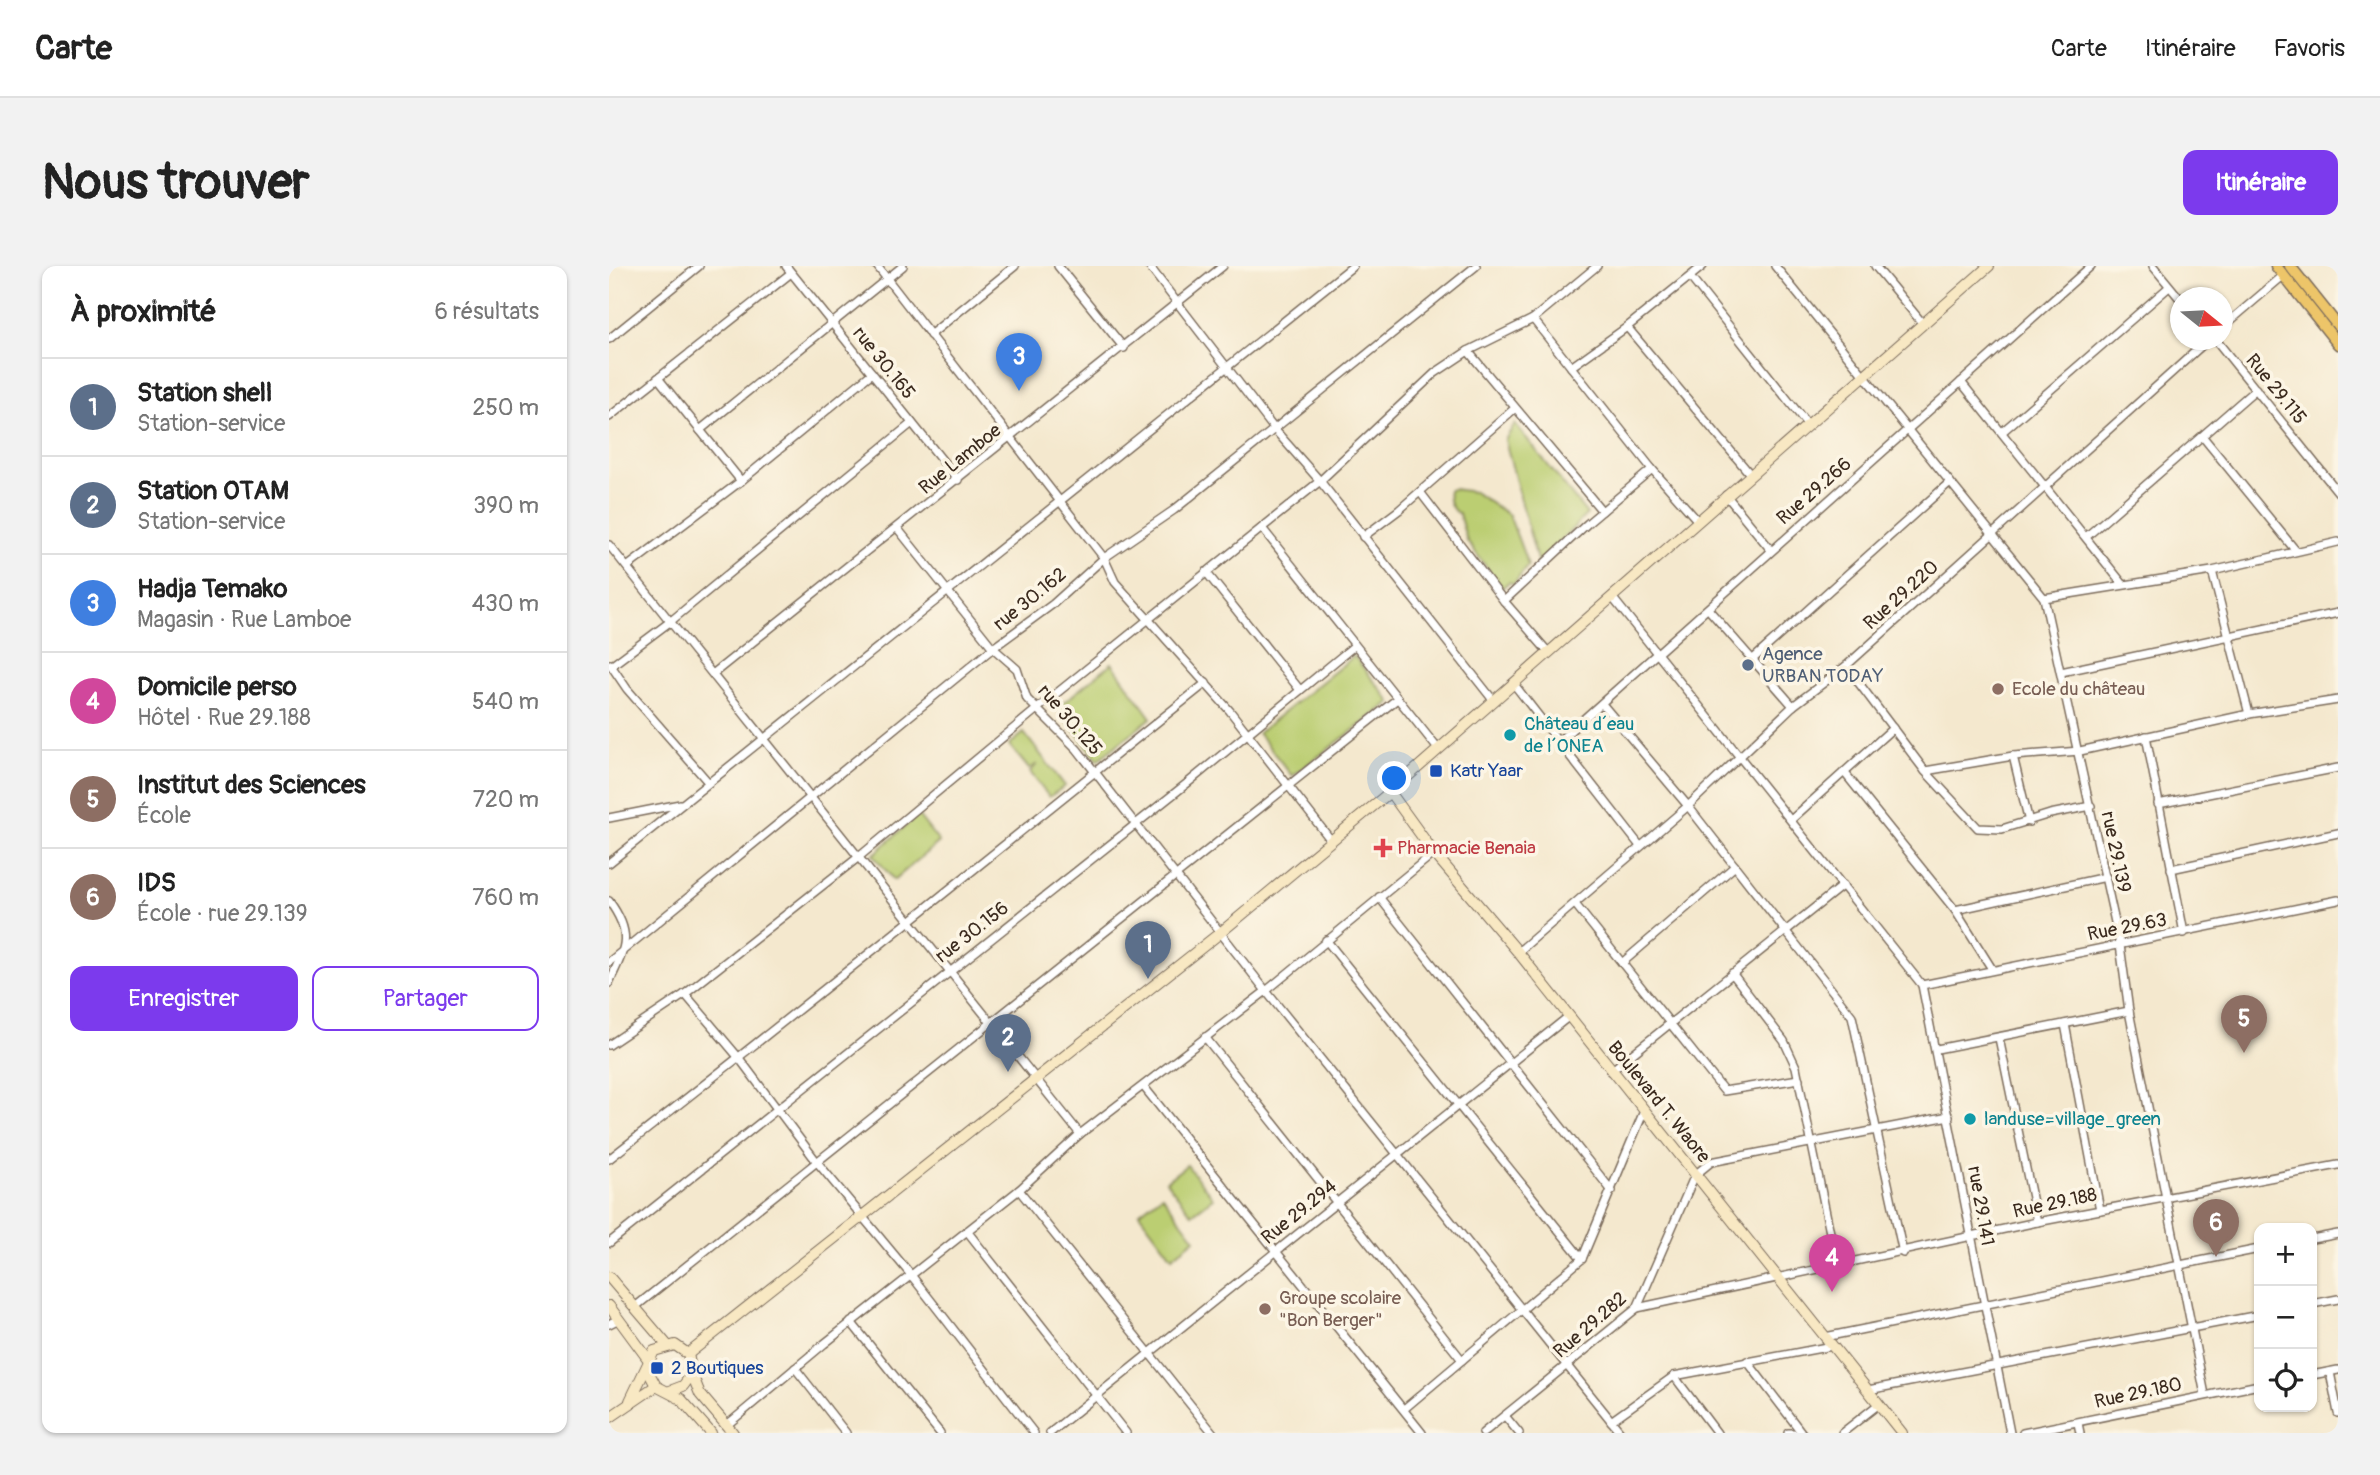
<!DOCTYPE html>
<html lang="fr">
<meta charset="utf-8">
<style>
:root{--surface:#fff;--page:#f2f2f2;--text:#222;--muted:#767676;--line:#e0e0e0;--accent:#7c3aed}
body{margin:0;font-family:Pangolin,sans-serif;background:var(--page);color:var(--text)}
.controls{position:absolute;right:21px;bottom:21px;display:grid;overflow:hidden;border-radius:14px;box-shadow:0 2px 5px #0004}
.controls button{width:63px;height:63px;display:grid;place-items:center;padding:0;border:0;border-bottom:2px solid var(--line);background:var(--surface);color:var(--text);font:35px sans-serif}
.compass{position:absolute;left:1561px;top:21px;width:63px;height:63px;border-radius:50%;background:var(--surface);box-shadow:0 2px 5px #0004;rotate:108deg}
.you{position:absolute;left:786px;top:513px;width:24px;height:24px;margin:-18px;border:5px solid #fff;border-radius:50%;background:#1a73e8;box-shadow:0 0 0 10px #1a73e833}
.badge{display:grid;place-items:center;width:46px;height:46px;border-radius:50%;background:var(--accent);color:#fff;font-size:23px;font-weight:700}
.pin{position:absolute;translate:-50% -58px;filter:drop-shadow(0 2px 4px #0008)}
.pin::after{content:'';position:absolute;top:37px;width:24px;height:21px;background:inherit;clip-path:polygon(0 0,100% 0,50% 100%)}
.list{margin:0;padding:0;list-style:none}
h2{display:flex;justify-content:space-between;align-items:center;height:91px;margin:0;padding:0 28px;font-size:30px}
h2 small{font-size:23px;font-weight:400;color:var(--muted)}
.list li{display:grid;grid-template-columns:46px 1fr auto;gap:21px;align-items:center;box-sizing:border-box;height:98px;padding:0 28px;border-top:2px solid var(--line)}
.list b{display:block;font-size:26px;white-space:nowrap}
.list p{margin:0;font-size:23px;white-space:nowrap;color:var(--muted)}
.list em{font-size:23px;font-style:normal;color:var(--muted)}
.actions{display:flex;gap:14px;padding:21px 28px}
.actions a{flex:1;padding:16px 0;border:2px solid var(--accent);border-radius:14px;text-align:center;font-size:24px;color:var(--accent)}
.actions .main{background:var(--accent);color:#fff}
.icon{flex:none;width:38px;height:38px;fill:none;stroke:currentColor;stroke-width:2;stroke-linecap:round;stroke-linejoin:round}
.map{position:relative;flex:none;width:1729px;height:1167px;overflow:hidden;border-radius:14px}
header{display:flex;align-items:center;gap:42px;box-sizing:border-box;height:98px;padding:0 35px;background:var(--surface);border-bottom:2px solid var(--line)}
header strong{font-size:33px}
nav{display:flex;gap:38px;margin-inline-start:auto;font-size:24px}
.intro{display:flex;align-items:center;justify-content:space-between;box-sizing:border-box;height:168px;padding:0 42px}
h1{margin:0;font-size:49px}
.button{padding:18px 32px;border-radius:14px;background:var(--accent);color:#fff;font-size:24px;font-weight:700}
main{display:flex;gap:42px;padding:0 42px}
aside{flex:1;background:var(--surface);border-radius:14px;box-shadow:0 2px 5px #0004}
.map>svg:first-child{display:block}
</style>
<header>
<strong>Carte</strong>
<nav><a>Carte</a><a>Itinéraire</a><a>Favoris</a></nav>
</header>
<div class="intro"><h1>Nous trouver</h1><a class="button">Itinéraire</a></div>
<main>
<aside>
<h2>À proximité<small>6 résultats</small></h2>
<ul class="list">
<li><span class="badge" style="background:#5c6f8a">1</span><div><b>Station shell</b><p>Station-service</p></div><em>250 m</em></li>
<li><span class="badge" style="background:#5c6f8a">2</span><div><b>Station OTAM</b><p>Station-service</p></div><em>390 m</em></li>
<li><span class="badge" style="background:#3f7fe0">3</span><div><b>Hadja Temako</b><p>Magasin · Rue Lamboe</p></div><em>430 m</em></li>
<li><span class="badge" style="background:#d1479c">4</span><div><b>Domicile perso</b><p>Hôtel · Rue 29.188</p></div><em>540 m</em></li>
<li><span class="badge" style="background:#8d6e63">5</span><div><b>Institut des Sciences</b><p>École</p></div><em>720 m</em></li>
<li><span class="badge" style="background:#8d6e63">6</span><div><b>IDS</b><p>École · rue 29.139</p></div><em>760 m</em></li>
</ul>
<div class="actions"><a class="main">Enregistrer</a><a>Partager</a></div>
</aside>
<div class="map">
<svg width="1729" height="1167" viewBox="0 0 1729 1167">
<rect width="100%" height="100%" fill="#fcf5e5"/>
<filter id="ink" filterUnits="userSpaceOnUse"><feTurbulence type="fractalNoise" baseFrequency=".0143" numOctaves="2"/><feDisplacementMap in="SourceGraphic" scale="14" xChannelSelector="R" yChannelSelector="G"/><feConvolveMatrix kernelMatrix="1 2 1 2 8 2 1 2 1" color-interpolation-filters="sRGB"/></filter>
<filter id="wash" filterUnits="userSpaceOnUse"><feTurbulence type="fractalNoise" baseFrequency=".00686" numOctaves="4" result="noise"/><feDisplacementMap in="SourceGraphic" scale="28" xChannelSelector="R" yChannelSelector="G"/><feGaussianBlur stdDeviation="1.57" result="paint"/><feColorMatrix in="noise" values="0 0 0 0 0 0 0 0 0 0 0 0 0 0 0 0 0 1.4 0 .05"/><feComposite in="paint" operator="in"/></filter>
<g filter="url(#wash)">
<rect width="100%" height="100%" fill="#f4e8ce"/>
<g fill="#bbce72" stroke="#7b7c48" stroke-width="2">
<path d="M 906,158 L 978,248 L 929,298 L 896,174 Z"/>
<path d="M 844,223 L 865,226 L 900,249 L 919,299 L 905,318 L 900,316 L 893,322 L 858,275 L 850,248 C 842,244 838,233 840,224 Z"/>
<path d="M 745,390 L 782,436 L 683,510 L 649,467 Z"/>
<path d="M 503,397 L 542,452 L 489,494 L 448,442 Z"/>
<path d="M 415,467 L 456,520 L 440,531 L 421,506 L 428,498 L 420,503 L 400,479 Z"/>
<path d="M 309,549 L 330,576 L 285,614 L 264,589 Z"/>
<path d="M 578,899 L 604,932 L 583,948 L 557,915 Z"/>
<path d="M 553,929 L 586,973 L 563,991 L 530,947 Z"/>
</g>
</g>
<g filter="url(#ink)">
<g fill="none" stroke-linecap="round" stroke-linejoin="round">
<defs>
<g id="street">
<path d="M 177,0 L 349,214"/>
<path d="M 268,0 L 495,292 L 506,316 L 621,445 L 721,573"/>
<path d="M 449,0 L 515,82"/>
<path d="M 540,0 L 666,164 L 711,215 L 884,434"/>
<path d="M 1166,0 L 1435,332 L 1511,679 L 1520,745 L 1596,1129"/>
<path d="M 1266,0 L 1314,58"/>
<path d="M 1544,0 L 1572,34"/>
<path d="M 1081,11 L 1198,158"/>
<path d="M 924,53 L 1043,203 L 1088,254"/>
<path d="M 1018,61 L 1141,208"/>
<path d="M 1614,61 L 1675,9"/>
<path d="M 321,69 L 406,0"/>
<path d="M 0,73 L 90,0"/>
<path d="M 1607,74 L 1729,226"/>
<path d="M 859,85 L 993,245"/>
<path d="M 962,101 L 1018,61 L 1094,0"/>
<path d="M 49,112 L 132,215"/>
<path d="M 1352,116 L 1513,317"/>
<path d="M 0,151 L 182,7"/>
<path d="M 91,164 L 294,0"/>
<path d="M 1393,166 L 1560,21"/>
<path d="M 1594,171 L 1687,285"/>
<path d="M 811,226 L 895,335 L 940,387"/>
<path d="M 1117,229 L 1162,284"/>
<path d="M 653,262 L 829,483"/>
<path d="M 289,263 L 384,382 L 408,403 L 418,433 L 468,483 L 657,725 L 1012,1167"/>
<path d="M 754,271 L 790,244 L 905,143"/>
<path d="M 1477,271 L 1647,123"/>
<path d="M 0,279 L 471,868"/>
<path d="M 18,301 L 132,215 L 263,107"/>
<path d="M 1603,305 L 1640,448"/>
<path d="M 597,306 L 691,424"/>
<path d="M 1003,331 L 1313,719 L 1401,1167"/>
<path d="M 1435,332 L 1603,305 L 1729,276"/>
<path d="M 895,335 L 979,257 L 1043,203"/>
<path d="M 1100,344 L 1184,440"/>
<path d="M 1143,394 L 1341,216"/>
<path d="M 1,398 L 18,423 L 99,516"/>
<path d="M 2,400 L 62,355 L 303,157"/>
<path d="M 1237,400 L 1316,505 L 1404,490 L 1471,485 L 1640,448 L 1729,434"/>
<path d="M 1452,406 L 1729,347"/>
<path d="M 105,407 L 614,0"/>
<path d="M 904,417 L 1031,580"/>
<path d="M 994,439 L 1079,540 L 1243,750 L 1294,987"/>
<path d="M 1537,470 L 1575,667"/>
<path d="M 950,475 L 1482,0"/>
<path d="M 1404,490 L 1420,556"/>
<path d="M 1316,505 L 1369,562 L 1393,563 L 1441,548 L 1482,540"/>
<path d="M 1235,506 L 1346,644 L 1383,703"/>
<path d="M 1549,538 L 1729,502"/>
<path d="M 0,552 L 71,538"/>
<path d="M 1183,553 L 1284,462"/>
<path d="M 0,597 L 744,0"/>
<path d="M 1562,603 L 1729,567"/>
<path d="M 770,631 L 1003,925"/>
<path d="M 0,635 C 25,669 16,682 0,717"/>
<path d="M 966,638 L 1115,825 L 1190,813"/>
<path d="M 1346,644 L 1497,611"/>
<path d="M 717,674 L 973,993"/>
<path d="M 909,686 L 1079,540 L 1184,440 L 1237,400 L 1599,74"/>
<path d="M 0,696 L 384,382 L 444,338 L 495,292 L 565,244 L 867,0"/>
<path d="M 1013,697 L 1126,600"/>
<path d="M 1123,707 L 1175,775 L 1187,801 L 1228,1001"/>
<path d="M 1313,719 L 1729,634"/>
<path d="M 76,728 L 130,792 L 208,896 L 302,1009 L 425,1167"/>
<path d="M 1456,758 L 1491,944"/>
<path d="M 596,771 L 853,1094"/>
<path d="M 1390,772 L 1428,956"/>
<path d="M 0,779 L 76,728 L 251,590 L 428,443 L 711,215 L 826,107 L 859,85 L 924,53 L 988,0"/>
<path d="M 1328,783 L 1520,745"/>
<path d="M 1002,805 L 1234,619"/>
<path d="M 535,821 L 813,1167"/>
<path d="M 0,893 C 201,737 398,576 597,417"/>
<path d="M 410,924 L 604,1167"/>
<path d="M 358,965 L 517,1167"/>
<path d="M 1703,973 L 1729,968"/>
<path d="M 0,977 L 581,515 L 745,380"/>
<path d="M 1703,1038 L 1729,1033"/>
<path d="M 26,1041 L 788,433"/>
<path d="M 1028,1042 L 1428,956 L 1729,899"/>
<path d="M 242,1056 L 331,1167"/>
<path d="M 0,1058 L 10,1053"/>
<path d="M 1216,1071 L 1650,983"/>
<path d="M 1138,1095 L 1193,1167"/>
<path d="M 186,1102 L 237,1167"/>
<path d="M 1721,1106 L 1729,1147"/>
<path d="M 1703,1109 L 1729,1104"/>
<path d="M 1065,1110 L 1108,1167"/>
<path d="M 1259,1124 L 1650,1049"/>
<path d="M 795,1143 L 973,993 L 1035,845"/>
<path d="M 896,1150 L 910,1167"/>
<path d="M 1002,1155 L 1065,1110 L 1223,1080"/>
<path d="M 1469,1157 L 1471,1167"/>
<path d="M 118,1159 L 215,1078 L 410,924 L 471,868 L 657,725 L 825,587"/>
<path d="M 441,1167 L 959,751"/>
<path d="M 874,1167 L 1028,1042 L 1086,909 L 1102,896 L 1340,850"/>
<path d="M 1179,1167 L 1184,1167"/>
<path d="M 1233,1167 L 1270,1138"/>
<path d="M 1414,1167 L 1650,1119"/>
</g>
<g id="secondary">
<path d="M 781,526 L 825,587 L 909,686 L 1293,1167"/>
<path d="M 0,1011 L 58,1079"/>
<path d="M 0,1040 L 39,1093"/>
<path d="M 79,1088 L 611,667 L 781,526 L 1380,0"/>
<path d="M 38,1103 L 47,1120 L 72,1133 L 102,1167"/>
<path d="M 61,1125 L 74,1120 L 83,1108"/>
<path d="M 21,1135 L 45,1085 L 66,1079 L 79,1088 L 83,1108 L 91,1128 L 124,1167"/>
<path d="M 0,1152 L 47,1120"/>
</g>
<g id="primary">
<path d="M 1667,0 L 1729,78"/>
<path d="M 1681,0 L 1729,60"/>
</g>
</defs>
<use href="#street" stroke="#7c6c5c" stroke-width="10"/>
<use href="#secondary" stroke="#7c6c5c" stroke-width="12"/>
<use href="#primary" stroke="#7c6c5c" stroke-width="13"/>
<use href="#street" stroke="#fff" stroke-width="7"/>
<use href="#secondary" stroke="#f8e8c3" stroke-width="10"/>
<use href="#primary" stroke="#edc569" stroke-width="10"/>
</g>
</g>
<circle fill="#5c6f8a" stroke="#fcf5e5" stroke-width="2.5" cx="1139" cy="399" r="7"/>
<g fill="#8d6e63" stroke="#fcf5e5" stroke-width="2.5">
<circle cx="1389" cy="423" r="7"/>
<circle cx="656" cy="1043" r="7"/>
</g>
<g fill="#0f9aa8" stroke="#fcf5e5" stroke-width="2.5">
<circle cx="901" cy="469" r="7"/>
<circle cx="1361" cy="853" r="7"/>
</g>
<g fill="#1a4fb4" stroke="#fcf5e5" stroke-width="2.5">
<rect x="820" y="498" width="14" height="14" rx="3.5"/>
<rect x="41" y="1095" width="14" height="14" rx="3.5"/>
</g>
<path fill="#e0444e" stroke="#fcf5e5" stroke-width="2.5" d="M770.5 571.5h7v7h7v7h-7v7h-7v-7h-7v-7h7z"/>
<g text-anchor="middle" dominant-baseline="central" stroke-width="7" stroke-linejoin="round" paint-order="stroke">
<g font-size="19" fill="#3b2a1e" stroke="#fcf5e5">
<text transform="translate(275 97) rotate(51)">rue 30.165</text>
<text transform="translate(1667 123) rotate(51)">Rue 29.115</text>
<text transform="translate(351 193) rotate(-39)">Rue Lamboe</text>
<text transform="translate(1205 225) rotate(-41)">Rue 29.266</text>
<text transform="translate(1292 329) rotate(-42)">Rue 29.220</text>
<text transform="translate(421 333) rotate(-39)">rue 30.162</text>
<text transform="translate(461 454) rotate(49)">rue 30.125</text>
<text transform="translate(1507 586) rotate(78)">rue 29.139</text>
<text transform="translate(1518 661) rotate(-11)">Rue 29.63</text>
<text transform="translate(363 666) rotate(-38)">rue 30.156</text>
<text transform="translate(1050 836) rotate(51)">Boulevard T. Waore</text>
<text transform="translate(1446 937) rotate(-12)">Rue 29.188</text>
<text transform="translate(1372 940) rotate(80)">rue 29.141</text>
<text transform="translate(690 946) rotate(-39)">Rue 29.294</text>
<text transform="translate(981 1059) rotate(-41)">Rue 29.282</text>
<text transform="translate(1529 1127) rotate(-12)">Rue 29.180</text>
</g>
<g font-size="19" fill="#4e5e75" stroke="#fcf5e5" text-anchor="start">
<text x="1153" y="388">Agence<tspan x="1153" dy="22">URBAN TODAY</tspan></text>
</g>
<g font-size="19" fill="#785e54" stroke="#fcf5e5" text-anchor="start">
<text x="1403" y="423">Ecole du château</text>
<text x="670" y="1032">Groupe scolaire<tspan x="670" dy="22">"Bon Berger"</tspan></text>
</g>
<g font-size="19" fill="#0d838f" stroke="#fcf5e5" text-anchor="start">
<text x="915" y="458">Château d´eau<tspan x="915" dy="22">de l´ONEA</tspan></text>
<text x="1375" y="853">landuse=village_green</text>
</g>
<g font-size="19" fill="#164399" stroke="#fcf5e5" text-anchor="start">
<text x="841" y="505">Katr Yaar</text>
<text x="62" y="1102">2 Boutiques</text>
</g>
<g font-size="19" fill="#be3a42" stroke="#fcf5e5" text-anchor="start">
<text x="788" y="582">Pharmacie Benaia</text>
</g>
</g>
</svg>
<div class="controls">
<button>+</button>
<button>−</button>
<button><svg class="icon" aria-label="locate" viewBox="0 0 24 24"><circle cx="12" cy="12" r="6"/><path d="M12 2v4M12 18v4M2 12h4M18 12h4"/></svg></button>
</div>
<svg class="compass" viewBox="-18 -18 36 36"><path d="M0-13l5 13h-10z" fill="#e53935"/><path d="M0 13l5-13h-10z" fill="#767676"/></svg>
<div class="you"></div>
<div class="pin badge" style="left:539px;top:713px;background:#5c6f8a">1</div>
<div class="pin badge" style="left:399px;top:806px;background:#5c6f8a">2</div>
<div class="pin badge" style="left:410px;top:125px;background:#3f7fe0">3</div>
<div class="pin badge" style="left:1223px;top:1026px;background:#d1479c">4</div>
<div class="pin badge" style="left:1635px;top:787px;background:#8d6e63">5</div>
<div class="pin badge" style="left:1607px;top:991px;background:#8d6e63">6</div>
</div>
</main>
